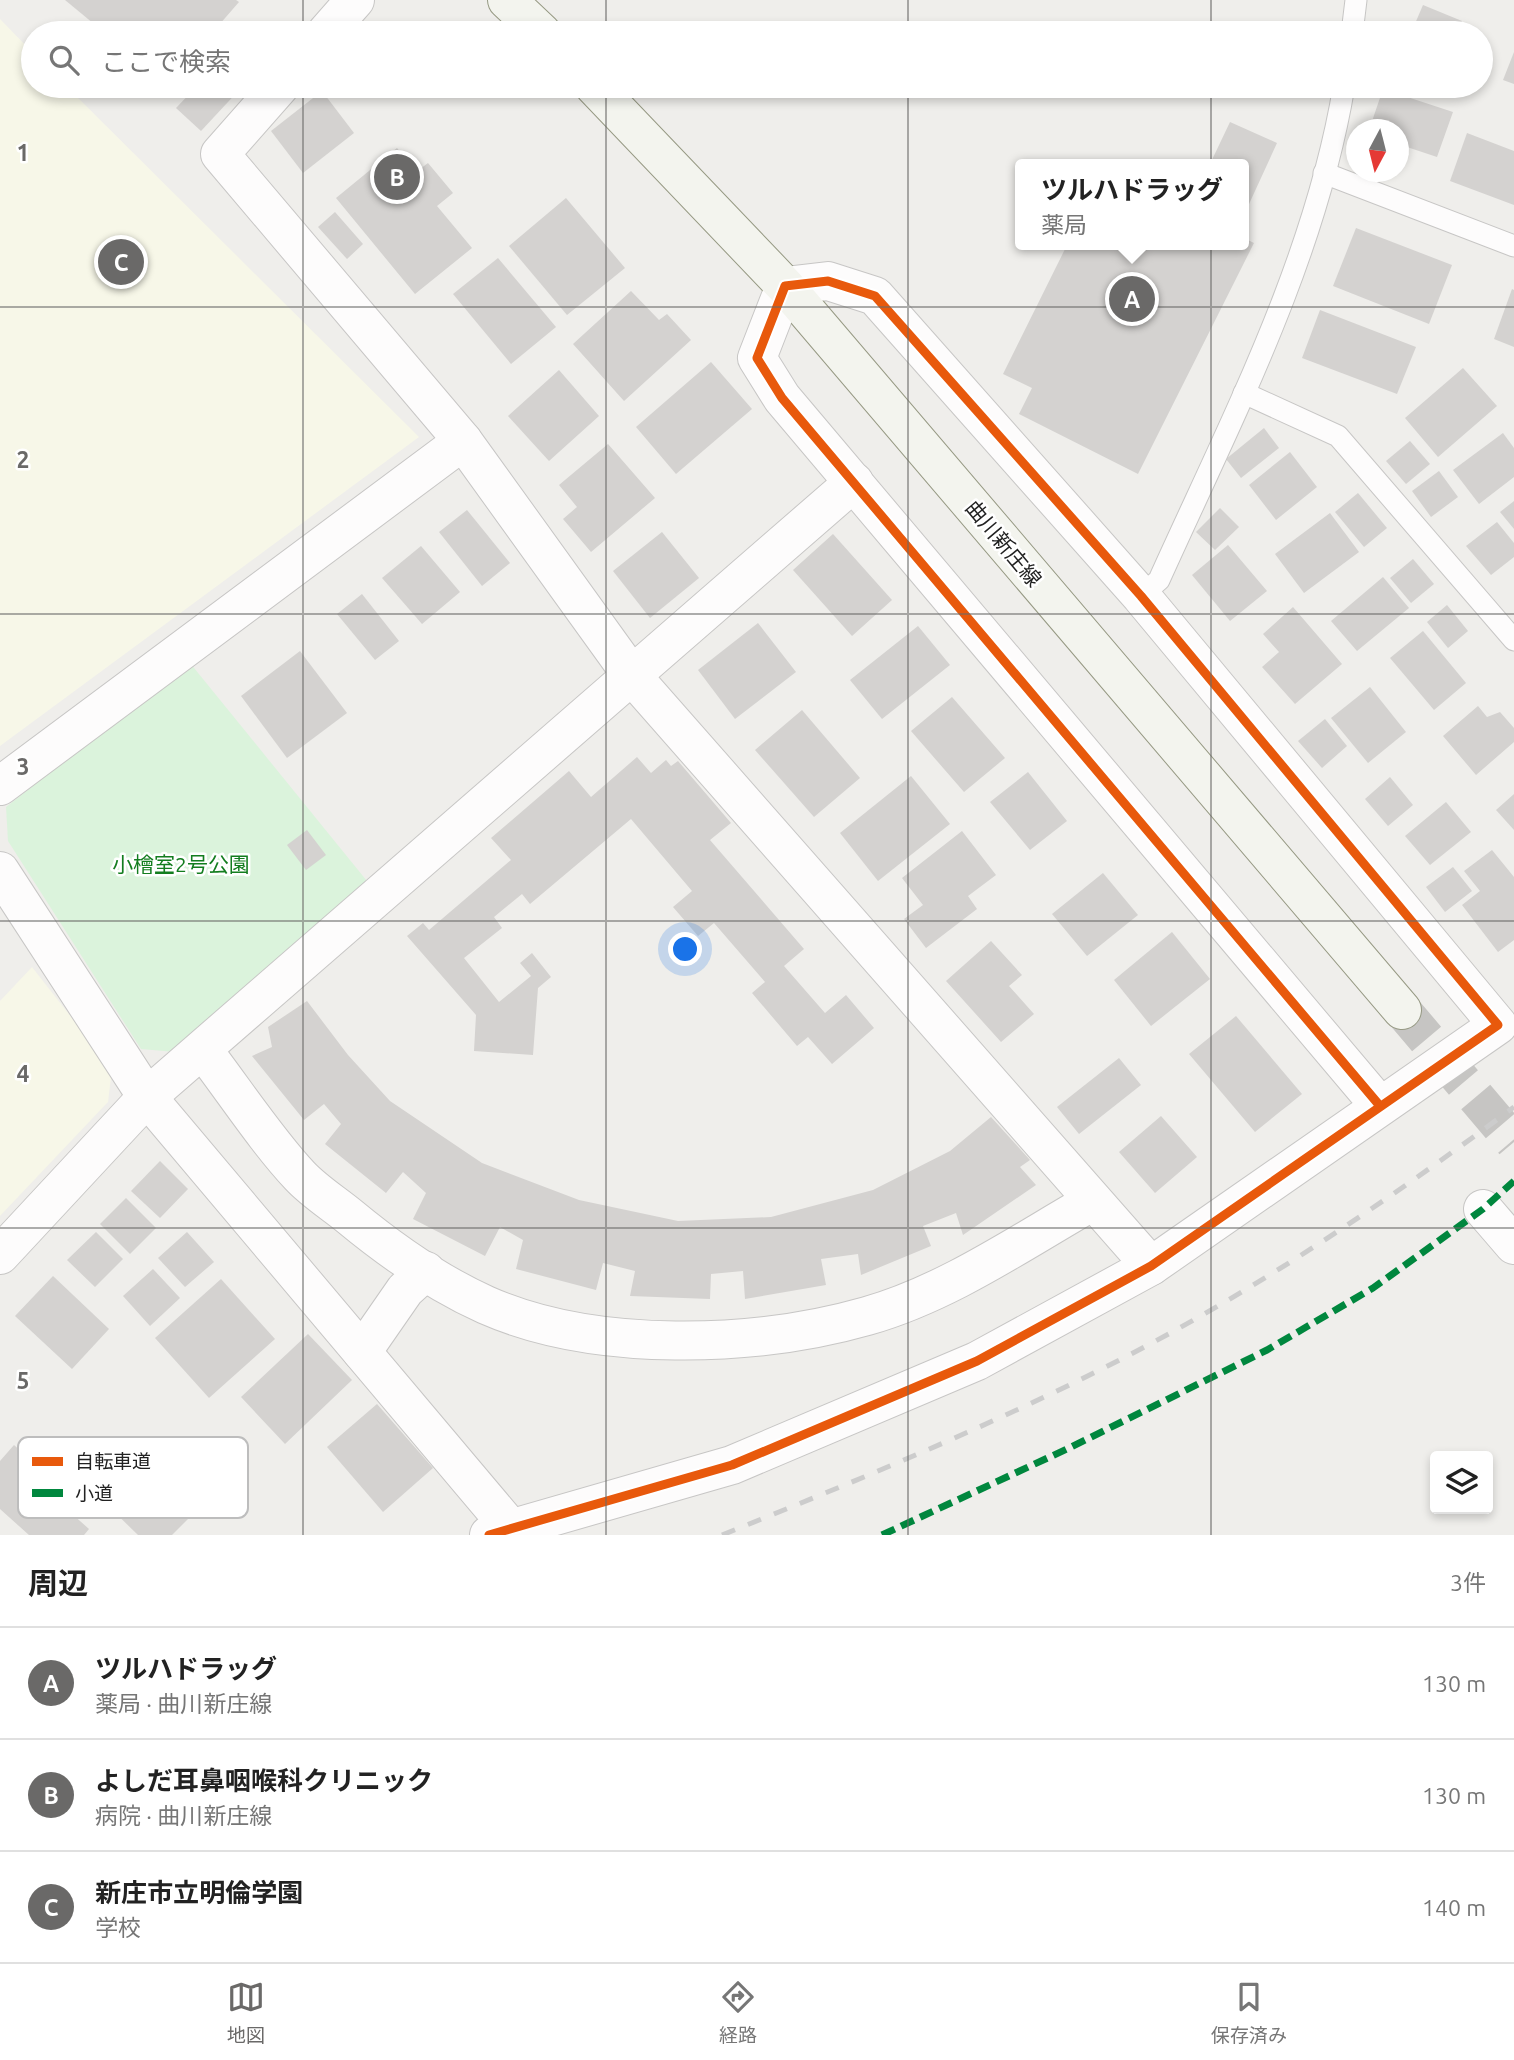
<!DOCTYPE html>
<html lang="ja">
<meta charset="utf-8">
<style>
:root{--surface:#fff;--page:#f6f6f6;--text:#222;--muted:#767676;--line:#e0e0e0;--accent:#6a6968}
body{margin:0;font-family:Ubuntu,"Noto Sans JP",sans-serif;background:var(--page);color:var(--text)}
.controls{position:absolute;right:21px;bottom:21px;display:grid;overflow:hidden;border-radius:7px;box-shadow:0 4px 10px #0003}
.controls button{width:63px;height:63px;display:grid;place-items:center;padding:0;border:0;border-bottom:2px solid var(--line);background:var(--surface);color:var(--text);font:35px sans-serif}
.compass{position:absolute;left:1346px;top:119px;width:63px;height:63px;border-radius:50%;background:var(--surface);box-shadow:0 4px 10px #0003;rotate:187deg}
.you{position:absolute;left:686px;top:950px;width:24px;height:24px;margin:-18px;border:5px solid #fff;border-radius:50%;background:#1a73e8;box-shadow:0 0 0 10px #1a73e833}
.badge{display:grid;place-items:center;width:46px;height:46px;border-radius:50%;background:var(--accent);color:#fff;font-size:23px;font-weight:700}
.pin{position:absolute;translate:-50% -50%;border:4px solid #fff;box-shadow:0 2px 7px #0006}
.popup{position:absolute;left:1015px;top:159px;width:234px;height:91px;box-sizing:border-box;display:grid;place-content:center;border-radius:7px;background:var(--surface);filter:drop-shadow(0 2px 5px #0005);font-size:23px;white-space:nowrap;color:var(--muted)}
.popup b{font-size:26px;color:var(--text)}
.popup::after{content:'';position:absolute;left:50%;top:100%;margin-left:-14px;border:14px solid transparent;border-top-color:var(--surface)}
.list{margin:0;padding:0;list-style:none}
h2{display:flex;justify-content:space-between;align-items:center;height:91px;margin:0;padding:0 28px;font-size:30px}
h2 small{font-size:23px;font-weight:400;color:var(--muted)}
.list li{display:grid;grid-template-columns:46px 1fr auto;gap:21px;align-items:center;box-sizing:border-box;height:112px;padding:0 28px;border-top:2px solid var(--line)}
.list b{display:block;font-size:26px;white-space:nowrap}
.list p{margin:0;font-size:23px;white-space:nowrap;color:var(--muted)}
.list em{font-size:23px;font-style:normal;color:var(--muted)}
.icon{flex:none;width:38px;height:38px;fill:none;stroke:currentColor;stroke-width:2;stroke-linecap:round;stroke-linejoin:round}
.map{position:relative;flex:none;width:1514px;height:1535px;overflow:hidden}
.search{position:absolute;background:var(--surface);box-shadow:0 4px 10px #0003;left:21px;right:21px;top:21px;height:77px;display:flex;align-items:center;gap:18px;box-sizing:border-box;padding:0 24px;border-radius:38px;color:var(--muted);font-size:26px}
.sheet{height:427px;background:var(--surface)}
nav{display:flex;justify-content:space-around;align-items:center;box-sizing:border-box;height:98px;border-top:2px solid var(--line);background:var(--surface);font-size:19px;color:var(--muted)}
nav a{display:grid;justify-items:center;gap:4px}
nav .on{color:var(--accent)}
.map>svg:first-child{display:block}
</style>
<div class="map">
<svg width="1514" height="1535" viewBox="0 0 1514 1535">
<rect width="100%" height="100%" fill="#efeeeb"/>
<g fill="#f7f7e8">
<path d="M 0,19 L 33,53 L 33,86 L 66,86 L 419,437 L 0,746 Z"/>
<path d="M 32,967 L 112,1069 L 108,1102 L 0,1216 L 0,1001 Z"/>
</g>
<path fill="#dbf3dc" d="M 190,663 L 367,881 L 175,1052 L 141,1049 L 8,841 L 6,807 Z"/>
<g fill="#d4d2d0">
<path d="M 65,0 L 236,0 L 239,2 L 212,33 L 105,33 Z"/>
<path d="M 1423,5 L 1462,21 L 1456,33 L 1411,33 Z"/>
<path d="M 1514,52 L 1514,84 L 1503,80 Z"/>
<path d="M 197,86 L 241,88 L 201,131 L 176,108 Z"/>
<path d="M 1383,89 L 1453,112 L 1437,157 L 1398,144 L 1398,130 L 1369,130 Z"/>
<path d="M 322,91 L 354,133 L 303,173 L 271,131 Z"/>
<path d="M 1230,122 L 1277,143 L 1244,215 L 1244,164 L 1210,164 Z"/>
<path d="M 1467,133 L 1514,151 L 1514,205 L 1450,181 Z"/>
<path d="M 397,148 L 416,172 L 428,163 L 453,193 L 437,206 L 472,248 L 415,294 L 336,198 Z"/>
<path d="M 566,198 L 625,268 L 567,315 L 509,246 Z"/>
<path d="M 335,212 L 363,244 L 347,259 L 318,227 Z"/>
<path d="M 1356,228 L 1452,265 L 1429,324 L 1333,286 Z"/>
<path d="M 1244,238 L 1254,243 L 1138,474 L 1019,414 L 1032,388 L 1003,374 L 1067,245 L 1244,245 Z"/>
<path d="M 498,258 L 556,327 L 511,364 L 453,294 Z"/>
<path d="M 1512,289 L 1514,290 L 1514,347 L 1494,339 Z"/>
<path d="M 631,291 L 659,320 L 667,314 L 691,340 L 624,401 L 573,344 Z"/>
<path d="M 1320,310 L 1416,347 L 1397,394 L 1302,358 Z"/>
<path d="M 711,362 L 752,409 L 676,474 L 636,427 Z"/>
<path d="M 1463,368 L 1497,406 L 1438,457 L 1405,418 Z"/>
<path d="M 559,370 L 599,416 L 549,461 L 508,416 Z"/>
<path d="M 1264,428 L 1279,448 L 1241,478 L 1226,459 Z"/>
<path d="M 1503,433 L 1514,448 L 1514,477 L 1479,504 L 1453,470 Z"/>
<path d="M 1410,441 L 1430,464 L 1406,484 L 1386,461 Z"/>
<path d="M 608,444 L 655,498 L 591,552 L 563,519 L 577,507 L 559,485 Z"/>
<path d="M 1290,452 L 1317,487 L 1276,520 L 1249,485 Z"/>
<path d="M 1439,471 L 1458,497 L 1431,517 L 1412,491 Z"/>
<path d="M 1358,493 L 1387,528 L 1364,547 L 1335,512 Z"/>
<path d="M 1514,501 L 1514,529 L 1500,512 Z"/>
<path d="M 1220,508 L 1239,527 L 1215,550 L 1196,532 Z"/>
<path d="M 467,510 L 510,563 L 482,586 L 439,532 Z"/>
<path d="M 1330,513 L 1359,552 L 1304,593 L 1275,554 Z"/>
<path d="M 1497,522 L 1514,543 L 1514,557 L 1491,575 L 1466,546 Z"/>
<path d="M 662,532 L 699,578 L 650,618 L 613,571 Z"/>
<path d="M 833,534 L 892,600 L 852,636 L 793,570 Z"/>
<path d="M 1228,545 L 1267,591 L 1230,621 L 1192,575 Z"/>
<path d="M 421,546 L 460,592 L 422,624 L 382,578 Z"/>
<path d="M 1413,559 L 1434,584 L 1411,603 L 1390,578 Z"/>
<path d="M 1383,577 L 1409,608 L 1357,651 L 1331,621 Z"/>
<path d="M 362,594 L 399,641 L 375,660 L 337,614 Z"/>
<path d="M 1447,605 L 1468,631 L 1448,648 L 1427,622 Z"/>
<path d="M 1293,607 L 1342,664 L 1295,704 L 1262,667 L 1279,652 L 1263,634 Z"/>
<path d="M 758,623 L 796,672 L 735,719 L 698,670 Z"/>
<path d="M 918,626 L 950,665 L 882,719 L 850,680 Z"/>
<path d="M 1423,631 L 1466,683 L 1434,710 L 1390,658 Z"/>
<path d="M 300,651 L 347,713 L 287,758 L 241,696 Z"/>
<path d="M 1370,687 L 1406,732 L 1368,763 L 1331,718 Z"/>
<path d="M 952,697 L 1005,758 L 964,792 L 911,731 Z"/>
<path d="M 1478,706 L 1487,717 L 1500,712 L 1514,728 L 1514,742 L 1476,775 L 1443,736 Z"/>
<path d="M 802,710 L 860,778 L 814,817 L 755,750 Z"/>
<path d="M 1325,719 L 1347,746 L 1322,768 L 1298,741 Z"/>
<path d="M 637,757 L 651,773 L 666,760 L 671,766 L 678,761 L 731,823 L 710,840 L 804,949 L 784,966 L 825,1013 L 846,995 L 874,1028 L 832,1064 L 808,1037 L 797,1046 L 752,993 L 765,982 L 714,923 L 698,936 L 673,907 L 692,891 L 631,819 L 530,904 L 522,894 L 494,917 L 502,928 L 464,958 L 499,1002 L 531,976 L 520,963 L 532,953 L 551,977 L 538,988 L 533,1055 L 474,1051 L 476,1015 L 407,936 L 423,923 L 429,930 L 511,860 L 491,838 L 569,771 L 591,797 Z"/>
<path d="M 1028,772 L 1067,821 L 1030,850 L 990,802 Z"/>
<path d="M 911,776 L 950,824 L 878,881 L 840,833 Z"/>
<path d="M 1390,777 L 1413,805 L 1388,826 L 1365,799 Z"/>
<path d="M 1514,794 L 1514,830 L 1496,810 Z"/>
<path d="M 1446,802 L 1471,832 L 1430,865 L 1405,836 Z"/>
<path d="M 307,830 L 326,855 L 306,870 L 287,845 Z"/>
<path d="M 962,831 L 996,875 L 968,896 L 977,909 L 926,948 L 904,919 L 923,905 L 902,878 Z"/>
<path d="M 1492,850 L 1514,877 L 1514,940 L 1498,952 L 1462,905 L 1480,891 L 1464,871 Z"/>
<path d="M 1453,867 L 1472,891 L 1445,912 L 1426,887 Z"/>
<path d="M 1103,873 L 1138,915 L 1087,956 L 1052,914 Z"/>
<path d="M 1172,932 L 1210,979 L 1151,1026 L 1114,980 Z"/>
<path d="M 991,941 L 1022,975 L 1009,986 L 1034,1014 L 1001,1042 L 946,981 Z"/>
<path d="M 307,1001 L 348,1055 L 390,1101 L 482,1163 L 579,1200 L 678,1221 L 771,1217 L 873,1190 L 950,1151 L 991,1117 L 1030,1160 L 1020,1167 L 1036,1185 L 963,1235 L 956,1213 L 923,1226 L 931,1246 L 861,1275 L 858,1254 L 821,1259 L 826,1285 L 745,1299 L 743,1271 L 711,1274 L 710,1299 L 630,1296 L 635,1271 L 603,1263 L 596,1290 L 516,1269 L 523,1240 L 500,1227 L 485,1256 L 413,1219 L 426,1193 L 403,1172 L 386,1193 L 325,1144 L 341,1124 L 324,1104 L 304,1120 L 252,1056 L 272,1047 L 268,1027 Z"/>
<path d="M 1236,1016 L 1302,1094 L 1255,1132 L 1189,1054 Z"/>
<path d="M 1119,1058 L 1141,1085 L 1079,1134 L 1057,1107 Z"/>
<path d="M 1161,1116 L 1197,1157 L 1155,1193 L 1119,1152 Z"/>
<path d="M 160,1161 L 188,1189 L 160,1218 L 131,1191 Z"/>
<path d="M 126,1198 L 156,1228 L 130,1254 L 100,1224 Z"/>
<path d="M 96,1232 L 123,1259 L 95,1287 L 67,1260 Z"/>
<path d="M 187,1232 L 214,1262 L 185,1287 L 158,1258 Z"/>
<path d="M 153,1269 L 180,1298 L 150,1326 L 123,1296 Z"/>
<path d="M 53,1276 L 109,1329 L 72,1369 L 15,1316 Z"/>
<path d="M 221,1279 L 275,1339 L 209,1398 L 155,1338 Z"/>
<path d="M 308,1334 L 352,1380 L 285,1444 L 241,1397 Z"/>
<path d="M 377,1404 L 433,1468 L 383,1512 L 327,1447 Z"/>
<path d="M 14,1445 L 70,1496 L 62,1505 L 89,1529 L 84,1535 L 29,1535 L 0,1509 L 0,1461 Z"/>
<path d="M 144,1450 L 201,1506 L 172,1535 L 138,1535 L 98,1496 Z"/>
</g>
<g fill="none" stroke-linecap="round" stroke-linejoin="round">
<path stroke="#c6c5c3" stroke-width="38" stroke-dasharray="38 19" stroke-linecap="butt" d="M 1402,1010 L 1514,1142"/>
<defs>
<g id="lane">
<path d="M 1352,33 L 1356,0"/>
<path d="M 1324,173 L 1514,246"/>
<path d="M 1244,393 L 1338,436 L 1514,640"/>
<path d="M 1141,596 L 1159,580 C 1231,420 1315,261 1344,86"/>
</g>
<g id="street">
<path d="M 326,33 L 355,0"/>
<path d="M 280,86 L 220,154 L 463,441 L 633,677 L 1151,1266"/>
<path d="M 0,786 L 463,441"/>
<path d="M 0,871 L 147,1097 L 512,1530"/>
<path d="M 203,1050 C 233,1089 267,1141 300,1176 C 314,1191 333,1203 349,1216 C 390,1250 437,1283 486,1305 C 595,1353 755,1348 867,1316 C 948,1293 1021,1242 1093,1201"/>
<path d="M 1483,1209 L 1514,1245"/>
<path d="M 0,1255 L 147,1097 L 854,482"/>
<path d="M 362,1352 L 405,1290 L 426,1271"/>
<path d="M 489,1535 L 732,1465 L 977,1361 L 1151,1266 L 1498,1025 L 1141,596 L 875,296 L 828,281 L 785,286 L 757,358 L 782,398 L 1380,1106"/>
</g>
<g id="secondary">
<path d="M 507,0 L 542,33"/>
<path d="M 594,86 L 785,286 L 1402,1010"/>
</g>
</defs>
<use href="#lane" stroke="#c7c6c5" stroke-width="23"/>
<use href="#street" stroke="#c7c6c5" stroke-width="40"/>
<use href="#secondary" stroke="#969983" stroke-width="40"/>
<use href="#lane" stroke="#fdfcfc" stroke-width="21"/>
<use href="#street" stroke="#fdfcfc" stroke-width="38"/>
<use href="#secondary" stroke="#f3f4ee" stroke-width="38"/>
<path stroke="#ccc" stroke-width="5" stroke-dasharray="14 14" stroke-linecap="butt" d="M 722,1535 C 861,1479 1000,1422 1133,1353 C 1267,1283 1393,1197 1514,1107"/>
<path stroke="#00873e" stroke-width="7" stroke-dasharray="14 7" stroke-linecap="butt" d="M 882,1535 L 1067,1449 L 1267,1350 L 1373,1288 L 1483,1209 L 1514,1181"/>
<defs>
<path id="cycleway" d="M 489,1535 L 732,1465 L 977,1361 L 1151,1266 L 1498,1025 L 1141,596 L 875,296 L 828,281 L 785,286 L 757,358 L 782,398 L 1380,1106"/>
</defs>
<use href="#cycleway" stroke="#fff" stroke-width="13"/>
<use href="#cycleway" stroke="#e8590c" stroke-width="9"/>
</g>
<path fill="none" stroke="#6a6968" stroke-width="2" stroke-opacity="0.55" d="M 303,0 L 303,33M 606,0 L 606,33M 908,0 L 908,33M 1211,0 L 1211,33M 303,86 L 303,1535M 606,86 L 606,1535M 908,86 L 908,1535M 1211,86 L 1211,1535M 0,307 L 1514,307M 0,614 L 1514,614M 0,921 L 1514,921M 0,1228 L 1514,1228"/>
<g text-anchor="middle" dominant-baseline="central" stroke-width="5" stroke-linejoin="round" paint-order="stroke">
<g font-size="21" fill="#222" stroke="#fff">
<text transform="translate(1004 543) rotate(50)">曲川新庄線</text>
</g>
<g font-size="21" fill="#137d1f" stroke="#fff">
<text x="181" y="864">小檜室2号公園</text>
</g>
</g>
<rect x="18" y="1437" width="230" height="81" rx="10" fill="#fff" stroke="#bdbdbd" stroke-width="2"/>
<rect x="32" y="1457" width="31" height="9" fill="#e8590c"/>
<rect x="32" y="1489" width="31" height="8" fill="#00873e"/>
<g font-size="19" fill="#222">
<text x="75" y="1468">自転車道</text>
<text x="75" y="1500">小道</text>
</g>
<g font-size="23" text-anchor="middle" font-weight="bold" fill="#6a6968" stroke="#fff" stroke-width="5" stroke-linejoin="round" paint-order="stroke">
<text x="23" y="161">1</text>
<text x="23" y="468">2</text>
<text x="23" y="775">3</text>
<text x="23" y="1082">4</text>
<text x="23" y="1389">5</text>
</g>
</svg>
<div class="controls">
<button><svg class="icon" aria-label="layers" viewBox="0 0 24 24"><path d="M12 4l9 5-9 5-9-5zM3 14l9 5 9-5"/></svg></button>
</div>
<svg class="compass" viewBox="-18 -18 36 36"><path d="M0-13l5 13h-10z" fill="#e53935"/><path d="M0 13l5-13h-10z" fill="#767676"/></svg>
<div class="you"></div>
<div class="pin badge" style="left:1132px;top:299px">A</div>
<div class="popup"><b>ツルハドラッグ</b>薬局</div>
<div class="pin badge" style="left:397px;top:177px">B</div>
<div class="pin badge" style="left:121px;top:262px">C</div>
<div class="search"><svg class="icon" aria-label="search" viewBox="0 0 24 24"><circle cx="10" cy="10" r="6"/><path d="M15 15l6 6"/></svg>ここで検索</div>
</div>
<section class="sheet">
<h2>周辺<small>3件</small></h2>
<ul class="list">
<li><span class="badge">A</span><div><b>ツルハドラッグ</b><p>薬局 · 曲川新庄線</p></div><em>130 m</em></li>
<li><span class="badge">B</span><div><b>よしだ耳鼻咽喉科クリニック</b><p>病院 · 曲川新庄線</p></div><em>130 m</em></li>
<li><span class="badge">C</span><div><b>新庄市立明倫学園</b><p>学校</p></div><em>140 m</em></li>
</ul>
</section>
<nav>
<a class="on"><svg class="icon" aria-label="map" viewBox="0 0 24 24"><path d="M3 6l6-2 6 2 6-2v14l-6 2-6-2-6 2zM9 4v14M15 6v14"/></svg>地図</a>
<a><svg class="icon" aria-label="directions" viewBox="0 0 24 24"><path d="M12 3l9 9-9 9-9-9zM9 14v-3h6M13 9l2 2-2 2"/></svg>経路</a>
<a><svg class="icon" aria-label="saved" viewBox="0 0 24 24"><path d="M7 4h10v16l-5-4-5 4z"/></svg>保存済み</a>
</nav>
